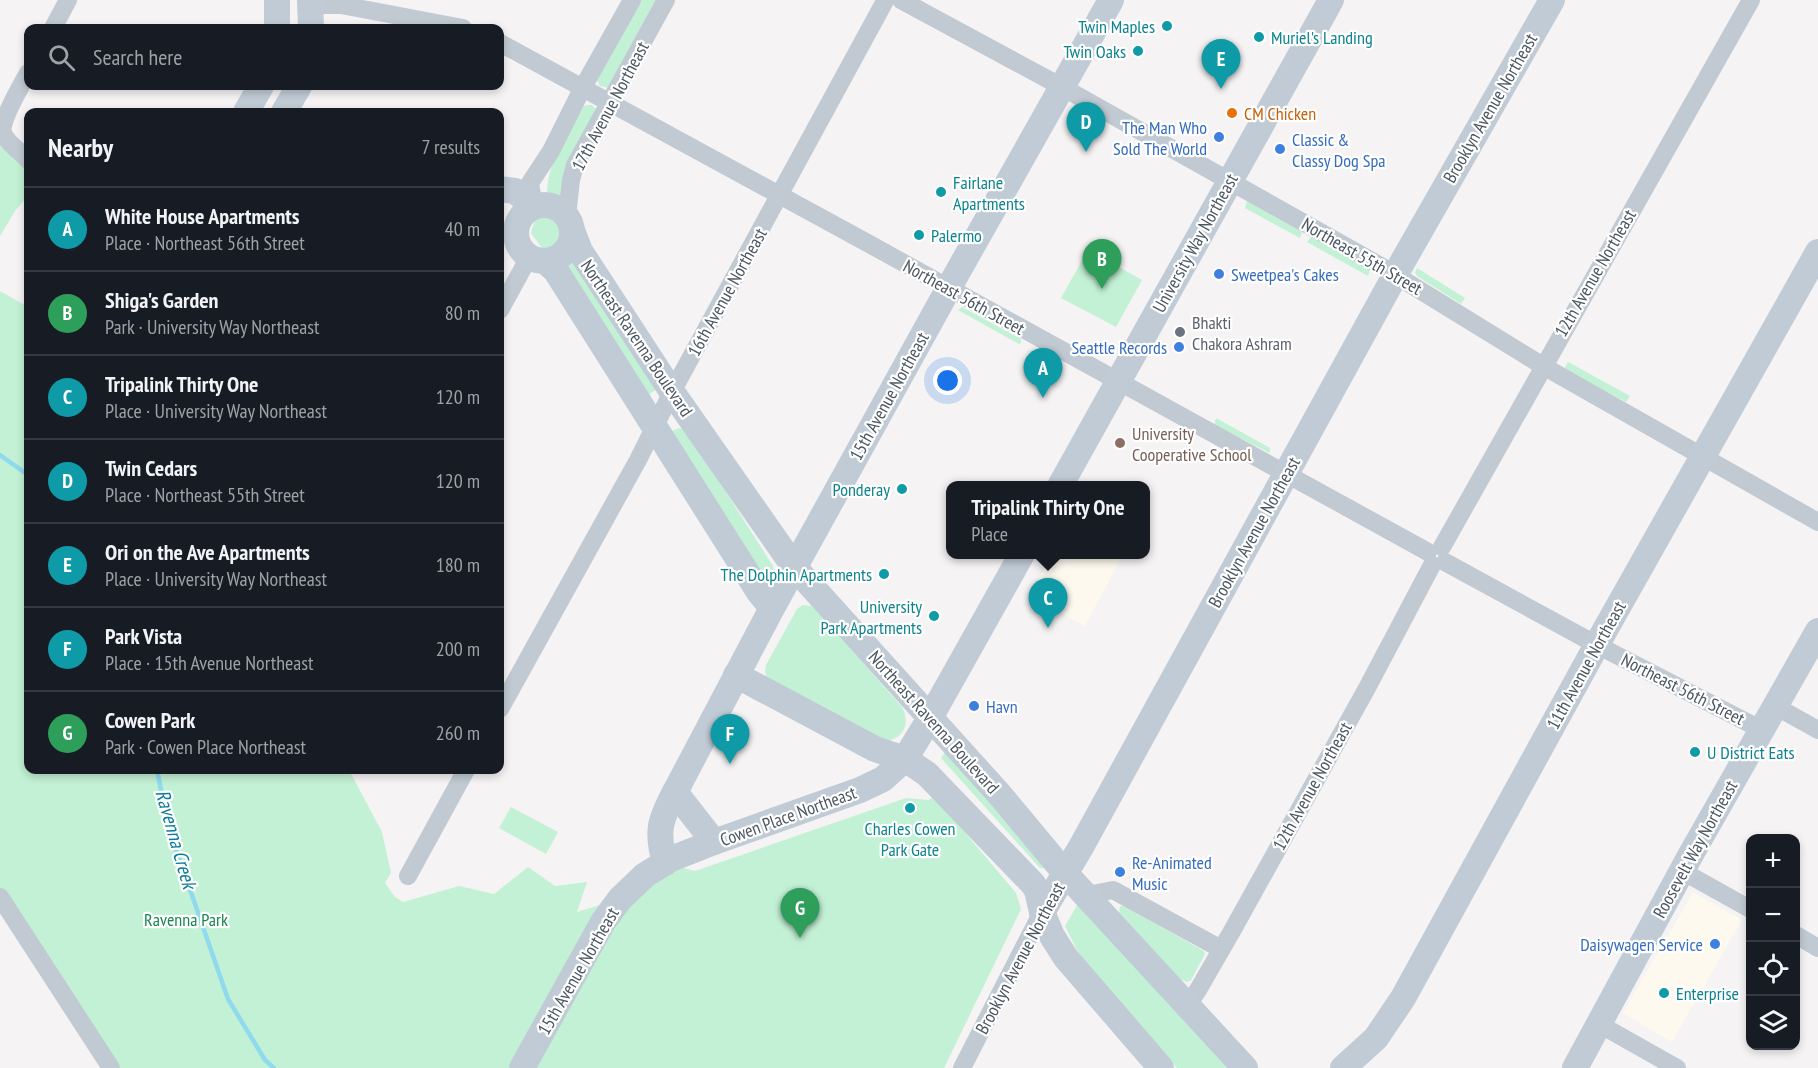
<!DOCTYPE html>
<meta charset="utf-8">
<style>
:root{--surface:#171b24;--page:#20242c;--text:#f1f3f6;--muted:#9ea1a6;--line:#363941;--accent:#8c9099}
body{margin:0;font-family:"PT Sans Narrow",sans-serif;background:var(--page);color:var(--text)}
.controls{position:absolute;right:18px;bottom:18px;display:grid;overflow:hidden;border-radius:12px;box-shadow:0 3px 9px #0003}
.controls button{width:54px;height:54px;display:grid;place-items:center;padding:0;border:0;border-bottom:2px solid var(--line);background:var(--surface);color:var(--text);font:30px sans-serif}
.you{position:absolute;left:948px;top:381px;width:21px;height:21px;margin:-15px;border:4px solid #fff;border-radius:50%;background:#1a73e8;box-shadow:0 0 0 9px #1a73e833}
.badge{display:grid;place-items:center;width:39px;height:39px;border-radius:50%;background:var(--accent);color:#fff;font-size:20px;font-weight:700}
.pin{position:absolute;translate:-50% -50px;filter:drop-shadow(0 2px 3px #0008)}
.pin::after{content:'';position:absolute;top:32px;width:21px;height:18px;background:inherit;clip-path:polygon(0 0,100% 0,50% 100%)}
.popup{position:absolute;left:946px;top:481px;width:204px;height:78px;box-sizing:border-box;display:grid;place-content:center;border-radius:12px;background:var(--surface);filter:drop-shadow(0 2px 4px #0005);font-size:20px;white-space:nowrap;color:var(--muted)}
.popup b{font-size:22px;color:var(--text)}
.popup::after{content:'';position:absolute;left:50%;top:100%;margin-left:-12px;border:12px solid transparent;border-top-color:var(--surface)}
.list{margin:0;padding:0;list-style:none}
h2{display:flex;justify-content:space-between;align-items:center;height:78px;margin:0;padding:0 24px;font-size:26px}
h2 small{font-size:20px;font-weight:400;color:var(--muted)}
.list li{display:grid;grid-template-columns:39px 1fr auto;gap:18px;align-items:center;box-sizing:border-box;height:84px;padding:0 24px;border-top:2px solid var(--line)}
.list b{display:block;font-size:22px;white-space:nowrap}
.list p{margin:0;font-size:20px;white-space:nowrap;color:var(--muted)}
.list em{font-size:20px;font-style:normal;color:var(--muted)}
.icon{flex:none;width:33px;height:33px;fill:none;stroke:currentColor;stroke-width:2;stroke-linecap:round;stroke-linejoin:round}
.map{position:relative;flex:none;width:1818px;height:1068px;overflow:hidden}
.search{position:absolute;background:var(--surface);box-shadow:0 3px 9px #0003;left:24px;top:24px;width:480px;height:66px;display:flex;align-items:center;gap:15px;box-sizing:border-box;padding:0 21px;border-radius:12px;color:var(--muted);font-size:22px}
.panel{position:absolute;background:var(--surface);box-shadow:0 3px 9px #0003;left:24px;top:108px;width:480px;height:666px;border-radius:12px}
.map>svg:first-child{display:block}
</style>
<div class="map">
<svg width="1818" height="1068" viewBox="0 0 1818 1068">
<rect width="100%" height="100%" fill="#f5f3f3"/>
<g fill="#fdf9ef">
<path d="M 1052,554 L 1123,555 L 1085,626 L 1029,596 Z"/>
<path d="M 1693,892 L 1742,920 L 1672,1042 L 1623,1013 Z"/>
</g>
<g fill="#c3f1d5">
<path d="M 640,0 L 661,0 L 609,88 L 600,86 L 597,80 Z"/>
<path d="M 588,105 L 592,105 L 598,111 L 562,201 L 554,198 L 547,193 C 548,160 568,133 584,106 Z"/>
<path d="M 0,142 L 28,171 L 28,190 L 25,195 L 27,197 L 15,211 L 0,236 Z"/>
<path d="M 1247,201 L 1302,232 L 1300,238 L 1245,208 Z"/>
<path d="M 542,215 C 554,218 562,230 564,242 L 557,250 L 545,252 L 531,233 L 535,219 Z"/>
<path d="M 1311,237 L 1370,270 L 1368,276 L 1307,242 Z"/>
<path d="M 1088,250 L 1142,280 L 1116,327 L 1061,298 Z"/>
<path d="M 576,256 L 657,389 L 648,395 L 560,266 Z"/>
<path d="M 1417,268 L 1465,298 L 1461,304 L 1417,276 L 1415,273 Z"/>
<path d="M 0,291 L 28,307 L 28,770 L 349,770 L 382,832 L 391,873 L 385,883 L 395,897 L 403,902 L 459,886 L 494,894 L 528,867 L 555,886 L 587,882 L 577,912 L 620,899 L 665,863 L 695,871 L 906,798 L 928,800 L 935,797 L 1016,893 L 1021,909 L 944,1068 L 103,1068 L 0,902 Z"/>
<path d="M 962,307 L 1021,339 L 1021,343 L 1019,344 L 958,310 Z"/>
<path d="M 1568,362 L 1630,396 L 1626,402 L 1564,369 Z"/>
<path d="M 1216,418 L 1270,448 L 1270,453 L 1214,425 Z"/>
<path d="M 679,428 L 687,431 L 773,566 L 774,573 L 770,578 L 763,580 L 672,431 Z"/>
<path d="M 803,605 L 811,606 L 816,610 L 902,707 C 911,723 903,740 884,741 L 767,678 L 765,671 L 766,665 L 797,609 Z"/>
<path d="M 947,749 L 1046,868 L 1040,868 L 941,758 Z"/>
<path d="M 511,807 L 558,832 L 546,854 L 499,828 Z"/>
<path d="M 1079,902 L 1228,1068 L 1177,1068 L 1090,970 L 1077,950 L 1065,926 Z"/>
<path d="M 1120,906 L 1124,906 L 1204,951 L 1205,954 L 1191,980 L 1187,982 L 1180,979 L 1119,913 Z"/>
</g>
<g fill="none" stroke-linecap="round" stroke-linejoin="round">
<g stroke="#90daee" stroke-width="4.5">
<path d="M 0,455 L 28,475"/>
<path d="M 157,770 L 169,829 L 228,999 L 265,1060 L 274,1068"/>
</g>
<g stroke="#c1cad2" stroke-width="18">
<path d="M 901,0 L 1062,87 L 1379,265 L 1543,366 L 1818,522"/>
<path d="M 310,5 L 341,5 L 463,28"/>
<path d="M 53,28 L 68,0"/>
<path d="M 500,43 L 862,240 L 1428,552"/>
<path d="M 28,73 C 22,84 0,121 3,133 C 7,143 21,152 28,160"/>
<path d="M 534,207 L 530,183 L 551,151 L 582,89 L 632,0"/>
<path d="M 567,216 L 571,180 L 575,165 L 666,0"/>
<path d="M 500,310 L 529,257"/>
<path d="M 1442,547 L 1751,0"/>
<path d="M 1445,562 L 1597,645 L 1762,730"/>
<path d="M 1775,706 L 1818,730"/>
<path d="M 500,709 L 638,460 L 672,392 L 885,1"/>
<path d="M 1682,871 L 1750,909"/>
<path d="M 408,876 L 466,770"/>
<path d="M 1087,895 L 1113,890 L 1221,949"/>
<path d="M 0,897 L 111,1068"/>
<path d="M 1796,935 L 1818,948"/>
<path d="M 1188,1005 L 1198,990 L 1232,931 L 1367,688 L 1432,565"/>
<path d="M 1599,1024 L 1677,1068"/>
<path d="M 962,1068 L 1042,912"/>
</g>
<g stroke="#c1cbd6" stroke-width="26">
<path d="M 310,0 L 311,28"/>
<path d="M 277,28 L 277,0"/>
<path d="M 246,112 L 261,86"/>
<path d="M 284,112 L 299,86"/>
<path d="M 500,189 L 515,191 L 534,207"/>
<circle cx="544" cy="233" r="28"/>
<path d="M 573,233 L 580,251 L 672,392 L 795,568 L 1000,795 L 1065,873 L 1245,1068"/>
<path d="M 545,261 L 556,271 L 759,592 L 772,608"/>
<path d="M 1060,486 L 1331,0"/>
<path d="M 736,675 L 875,749 L 905,759 L 927,774 L 1033,884 L 1037,890 L 1042,912 L 1052,936 L 1066,958 L 1161,1068"/>
<path d="M 675,792 L 714,842"/>
<path d="M 665,863 C 656,831 660,820 675,792 L 772,608 L 956,275 L 1111,0"/>
<path d="M 1042,912 L 1081,847 L 1403,261 L 1552,0"/>
<path d="M 522,1068 L 603,922 L 620,899 L 645,875 L 671,859 L 714,842 L 860,790 L 883,779 L 905,759 L 930,718 L 1022,554"/>
<path d="M 1343,1068 L 1376,1038 L 1403,998 L 1605,630 L 1818,252"/>
<path d="M 1575,1068 L 1690,856 L 1818,631"/>
</g>
</g>
<g fill="#0f9aa8" stroke="#fff" stroke-width="2">
<circle cx="1167" cy="26" r="6"/>
<circle cx="1259" cy="37" r="6"/>
<circle cx="1138" cy="51" r="6"/>
<circle cx="941" cy="192" r="6"/>
<circle cx="919" cy="235" r="6"/>
<circle cx="902" cy="489" r="6"/>
<circle cx="884" cy="574" r="6"/>
<circle cx="934" cy="616" r="6"/>
<circle cx="1695" cy="752" r="6"/>
<circle cx="910" cy="808" r="6"/>
<circle cx="1664" cy="993" r="6"/>
</g>
<circle fill="#e8710a" stroke="#fff" stroke-width="2" cx="1232" cy="113" r="6"/>
<g fill="#3f7fe0" stroke="#fff" stroke-width="2">
<circle cx="1219" cy="137" r="6"/>
<circle cx="1280" cy="149" r="6"/>
<circle cx="1219" cy="274" r="6"/>
<circle cx="1179" cy="347" r="6"/>
<circle cx="974" cy="706" r="6"/>
<circle cx="1120" cy="872" r="6"/>
<circle cx="1715" cy="944" r="6"/>
</g>
<circle fill="#6b7280" stroke="#fff" stroke-width="2" cx="1180" cy="332" r="6"/>
<circle fill="#8d6e63" stroke="#fff" stroke-width="2" cx="1120" cy="443" r="6"/>
<g text-anchor="middle" dominant-baseline="central" stroke-width="4.5" stroke-linejoin="round" paint-order="stroke">
<g font-size="18" fill="#0d838f" stroke="#fff" text-anchor="end">
<text x="1155" y="26">Twin Maples</text>
<text x="1271" y="37" text-anchor="start">Muriel's Landing</text>
<text x="1126" y="51">Twin Oaks</text>
<text x="953" y="182" text-anchor="start">Fairlane<tspan x="953" dy="21">Apartments</tspan></text>
<text x="931" y="235" text-anchor="start">Palermo</text>
<text x="890" y="489">Ponderay</text>
<text x="872" y="574">The Dolphin Apartments</text>
<text x="922" y="606">University<tspan x="922" dy="21">Park Apartments</tspan></text>
<text x="1707" y="752" text-anchor="start">U District Eats</text>
<text x="910" y="828" text-anchor="middle">Charles Cowen<tspan x="910" dy="21">Park Gate</tspan></text>
<text x="1676" y="993" text-anchor="start">Enterprise</text>
</g>
<g font-size="18" fill="#4a5661" stroke="#fff">
<text transform="translate(610 106) rotate(-62)">17th Avenue Northeast</text>
<text transform="translate(1490 108) rotate(-60)">Brooklyn Avenue Northeast</text>
<text transform="translate(1195 243) rotate(-61)">University Way Northeast</text>
<text transform="translate(1362 256) rotate(30)">Northeast 55th Street</text>
<text transform="translate(1595 273) rotate(-60)">12th Avenue Northeast</text>
<text transform="translate(727 292) rotate(-61)">16th Avenue Northeast</text>
<text transform="translate(964 297) rotate(29)">Northeast 56th Street</text>
<text transform="translate(637 338) rotate(56)">Northeast Ravenna Boulevard</text>
<text transform="translate(889 396) rotate(-61)">15th Avenue Northeast</text>
<text transform="translate(1254 532) rotate(-61)">Brooklyn Avenue Northeast</text>
<text transform="translate(1586 665) rotate(-61)">11th Avenue Northeast</text>
<text transform="translate(1683 689) rotate(27)">Northeast 56th Street</text>
<text transform="translate(934 722) rotate(48)">Northeast Ravenna Boulevard</text>
<text transform="translate(1312 786) rotate(-61)">12th Avenue Northeast</text>
<text transform="translate(788 816) rotate(-20)">Cowen Place Northeast</text>
<text transform="translate(1695 849) rotate(-61)">Roosevelt Way Northeast</text>
<text transform="translate(1020 958) rotate(-62)">Brooklyn Avenue Northeast</text>
<text transform="translate(578 971) rotate(-60)">15th Avenue Northeast</text>
</g>
<g font-size="18" fill="#c56008" stroke="#fff" text-anchor="start">
<text x="1244" y="113">CM Chicken</text>
</g>
<g font-size="18" fill="#366cbe" stroke="#fff" text-anchor="start">
<text x="1207" y="127" text-anchor="end">The Man Who<tspan x="1207" dy="21">Sold The World</tspan></text>
<text x="1292" y="139">Classic &amp;<tspan x="1292" dy="21">Classy Dog Spa</tspan></text>
<text x="1231" y="274">Sweetpea's Cakes</text>
<text x="1167" y="347" text-anchor="end">Seattle Records</text>
<text x="986" y="706">Havn</text>
<text x="1132" y="862">Re-Animated<tspan x="1132" dy="21">Music</tspan></text>
<text x="1703" y="944" text-anchor="end">Daisywagen Service</text>
</g>
<g font-size="18" fill="#5b616d" stroke="#fff" text-anchor="start">
<text x="1192" y="322">Bhakti<tspan x="1192" dy="21">Chakora Ashram</tspan></text>
</g>
<g font-size="18" fill="#785e54" stroke="#fff" text-anchor="start">
<text x="1132" y="433">University<tspan x="1132" dy="21">Cooperative School</tspan></text>
</g>
<g font-size="18" fill="#17864f" stroke="#fff">
<text x="186" y="919">Ravenna Park</text>
</g>
<g font-size="20" font-style="italic" fill="#0c7c9b" stroke="#fff">
<text transform="translate(176 839) rotate(74)">Ravenna Creek</text>
</g>
</g>
</svg>
<div class="controls">
<button>+</button>
<button>−</button>
<button><svg class="icon" aria-label="locate" viewBox="0 0 24 24"><circle cx="12" cy="12" r="6"/><path d="M12 2v4M12 18v4M2 12h4M18 12h4"/></svg></button>
<button><svg class="icon" aria-label="layers" viewBox="0 0 24 24"><path d="M12 4l9 5-9 5-9-5zM3 14l9 5 9-5"/></svg></button>
</div>
<div class="you"></div>
<div class="pin badge" style="left:1043px;top:398px;background:#0f9aa8">A</div>
<div class="pin badge" style="left:1102px;top:289px;background:#2e9e5b">B</div>
<div class="pin badge" style="left:1048px;top:628px;background:#0f9aa8">C</div>
<div class="popup"><b>Tripalink Thirty One</b>Place</div>
<div class="pin badge" style="left:1086px;top:152px;background:#0f9aa8">D</div>
<div class="pin badge" style="left:1221px;top:89px;background:#0f9aa8">E</div>
<div class="pin badge" style="left:730px;top:764px;background:#0f9aa8">F</div>
<div class="pin badge" style="left:800px;top:938px;background:#2e9e5b">G</div>
<div class="search"><svg class="icon" aria-label="search" viewBox="0 0 24 24"><circle cx="10" cy="10" r="6"/><path d="M15 15l6 6"/></svg>Search here</div>
<section class="panel">
<h2>Nearby<small>7 results</small></h2>
<ul class="list">
<li><span class="badge" style="background:#0f9aa8">A</span><div><b>White House Apartments</b><p>Place · Northeast 56th Street</p></div><em>40 m</em></li>
<li><span class="badge" style="background:#2e9e5b">B</span><div><b>Shiga's Garden</b><p>Park · University Way Northeast</p></div><em>80 m</em></li>
<li><span class="badge" style="background:#0f9aa8">C</span><div><b>Tripalink Thirty One</b><p>Place · University Way Northeast</p></div><em>120 m</em></li>
<li><span class="badge" style="background:#0f9aa8">D</span><div><b>Twin Cedars</b><p>Place · Northeast 55th Street</p></div><em>120 m</em></li>
<li><span class="badge" style="background:#0f9aa8">E</span><div><b>Ori on the Ave Apartments</b><p>Place · University Way Northeast</p></div><em>180 m</em></li>
<li><span class="badge" style="background:#0f9aa8">F</span><div><b>Park Vista</b><p>Place · 15th Avenue Northeast</p></div><em>200 m</em></li>
<li><span class="badge" style="background:#2e9e5b">G</span><div><b>Cowen Park</b><p>Park · Cowen Place Northeast</p></div><em>260 m</em></li>
</ul>
</section>
</div>
